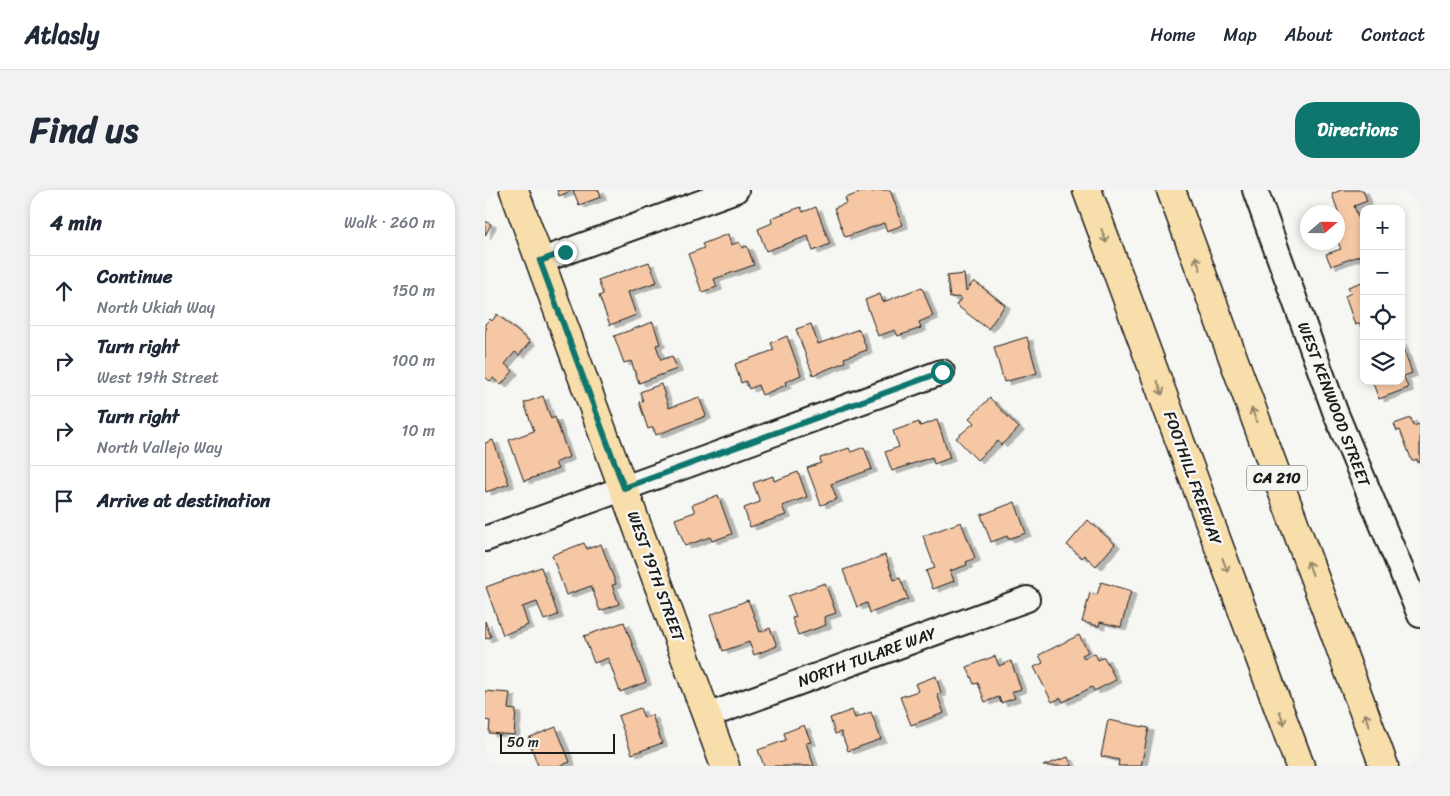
<!DOCTYPE html>
<meta charset="utf-8">
<style>
:root{--surface:#fff;--page:#f2f2f3;--text:#1f2937;--muted:#747a83;--line:#e0e1e3;--accent:#0f766e}
body{margin:0;font-family:Sriracha,sans-serif;background:var(--page);color:var(--text)}
.controls{position:absolute;right:15px;top:15px;display:grid;overflow:hidden;border-radius:10px;box-shadow:0 2px 8px #0003}
.controls button{width:45px;height:45px;display:grid;place-items:center;padding:0;border:0;border-bottom:1px solid var(--line);background:var(--surface);color:var(--text);font:25px sans-serif}
.compass{position:absolute;left:815px;top:15px;width:45px;height:45px;border-radius:50%;background:var(--surface);box-shadow:0 2px 8px #0003;rotate:70deg}
.scale{position:absolute;left:15px;bottom:12px;width:115px;box-sizing:border-box;padding-left:5px;border:2px solid #1c1c1c;border-top:0;font-size:14px;line-height:18px;white-space:nowrap;color:#1c1c1c;-webkit-text-stroke:4px #f6f6f2;paint-order:stroke}
.stop{position:absolute;width:15px;height:15px;margin:-11px;border:4px solid #0f766e;border-radius:50%;background:#fff}
.stop.end{background:#0f766e;border-color:#fff;box-shadow:0 1px 5px #0008}
.list{margin:0;padding:0;list-style:none}
h2{display:flex;justify-content:space-between;align-items:center;height:65px;margin:0;padding:0 20px;font-size:21px}
h2 small{font-size:16px;font-weight:400;color:var(--muted)}
.list li{display:grid;grid-template-columns:32px 1fr auto;gap:15px;align-items:center;box-sizing:border-box;height:70px;padding:0 20px;border-top:1px solid var(--line)}
.list b{display:block;font-size:19px;white-space:nowrap}
.list p{margin:0;font-size:16px;white-space:nowrap;color:var(--muted)}
.list em{font-size:16px;font-style:normal;color:var(--muted)}
.icon{flex:none;width:28px;height:28px;fill:none;stroke:currentColor;stroke-width:2;stroke-linecap:round;stroke-linejoin:round}
.map{position:relative;flex:none;width:935px;height:576px;overflow:hidden;border-radius:20px}
header{display:flex;align-items:center;gap:30px;box-sizing:border-box;height:70px;padding:0 25px;background:var(--surface);border-bottom:1px solid var(--line)}
header strong{font-size:24px}
nav{display:flex;gap:28px;margin-inline-start:auto;font-size:18px}
.intro{display:flex;align-items:center;justify-content:space-between;box-sizing:border-box;height:120px;padding:0 30px}
h1{margin:0;font-size:35px}
.button{padding:12px 22px;border-radius:20px;background:var(--accent);color:#fff;font-size:18px;font-weight:700}
main{display:flex;gap:30px;padding:0 30px}
aside{flex:1;background:var(--surface);border-radius:20px;box-shadow:0 2px 8px #0003}
.map>svg:first-child{display:block}
</style>
<header>
<strong>Atlasly</strong>
<nav><a>Home</a><a>Map</a><a>About</a><a>Contact</a></nav>
</header>
<div class="intro"><h1>Find us</h1><a class="button">Directions</a></div>
<main>
<aside>
<h2>4 min<small>Walk · 260 m</small></h2>
<ul class="list">
<li><svg class="icon" aria-label="ahead" viewBox="0 0 24 24"><path d="M12 20V5M6 11l6-6 6 6"/></svg><div><b>Continue</b><p>North Ukiah Way</p></div><em>150 m</em></li>
<li><svg class="icon" aria-label="right" viewBox="0 0 24 24"><path d="M7 20v-9h11M14 6l5 5-5 5"/></svg><div><b>Turn right</b><p>West 19th Street</p></div><em>100 m</em></li>
<li><svg class="icon" aria-label="right" viewBox="0 0 24 24"><path d="M7 20v-9h11M14 6l5 5-5 5"/></svg><div><b>Turn right</b><p>North Vallejo Way</p></div><em>10 m</em></li>
<li><svg class="icon" aria-label="arrive" viewBox="0 0 24 24"><path d="M6 21V4h12l-3 4 3 4H6"/></svg><div><b>Arrive at destination</b></div></li>
</ul>
</aside>
<div class="map">
<svg width="935" height="576" viewBox="0 0 935 576">
<defs>
<filter id="shadow"><feDropShadow dx="5.5" dy="3" stdDeviation="0" flood-color="#0004"/></filter>
</defs>
<rect width="100%" height="100%" fill="#f6f6f2"/>
<filter id="ink" filterUnits="userSpaceOnUse"><feTurbulence type="fractalNoise" baseFrequency=".02" numOctaves="2"/><feDisplacementMap in="SourceGraphic" scale="10" xChannelSelector="R" yChannelSelector="G"/><feConvolveMatrix kernelMatrix="1 2 1 2 8 2 1 2 1" color-interpolation-filters="sRGB"/></filter>
<g filter="url(#ink)">
<g fill="#f5c7a4" stroke="#1c1c1c" filter="url(#shadow)">
<path d="M 72,0 L 114,0 L 116,7 L 94,15 L 88,0 L 74,6 Z"/>
<path d="M 383,0 L 386,0 L 387,2 L 393,0 L 405,0 L 418,35 L 402,41 L 399,33 L 360,47 L 349,18 L 362,13 L 360,8 Z"/>
<path d="M 856,0 L 878,0 L 882,11 L 869,16 L 879,42 L 879,64 L 846,76 L 841,64 L 856,59 L 852,50 L 852,25 L 854,24 L 847,4 Z"/>
<path d="M 316,17 L 318,22 L 331,17 L 345,54 L 328,61 L 323,46 L 281,61 L 273,39 L 287,33 L 286,28 Z"/>
<path d="M 0,31 L 6,34 L 0,46 Z"/>
<path d="M 243,44 L 246,55 L 254,52 L 257,58 L 262,56 L 269,75 L 229,89 L 232,97 L 217,102 L 203,64 L 219,58 L 217,54 Z"/>
<path d="M 164,72 L 172,92 L 143,102 L 151,125 L 125,135 L 114,106 L 118,104 L 113,90 Z"/>
<path d="M 479,84 L 481,101 L 489,91 L 520,115 L 503,139 L 471,115 L 476,109 L 473,107 L 465,108 L 462,86 Z"/>
<path d="M 877,92 L 879,95 L 879,132 L 870,135 L 860,106 L 866,103 L 863,97 Z"/>
<path d="M 437,97 L 448,126 L 434,132 L 436,138 L 413,146 L 410,140 L 393,146 L 380,110 L 395,104 L 398,112 Z"/>
<path d="M 12,124 L 45,152 L 34,165 L 30,162 L 20,174 L 28,181 L 16,195 L 8,188 L 5,191 L 0,187 L 0,141 L 2,138 L 0,137 L 0,134 L 5,129 L 7,131 Z"/>
<path d="M 168,132 L 175,154 L 171,155 L 176,170 L 187,166 L 192,179 L 154,193 L 146,171 L 139,173 L 129,146 Z"/>
<path d="M 326,134 L 333,154 L 374,139 L 382,160 L 359,168 L 360,172 L 328,185 L 311,139 Z"/>
<path d="M 302,146 L 316,185 L 300,192 L 301,195 L 277,205 L 273,195 L 264,199 L 261,191 L 256,193 L 250,174 L 289,160 L 286,153 Z"/>
<path d="M 542,147 L 552,183 L 519,192 L 509,157 Z"/>
<path d="M 916,152 L 927,183 L 919,186 L 923,198 L 894,209 L 887,191 L 916,191 Z"/>
<path d="M 176,194 L 184,218 L 214,207 L 221,226 L 171,245 L 168,237 L 163,239 L 154,212 L 158,211 L 155,202 Z"/>
<path d="M 58,206 L 66,229 L 70,227 L 84,267 L 70,273 L 73,279 L 39,291 L 24,250 L 49,241 L 39,213 Z"/>
<path d="M 505,208 L 534,238 L 516,255 L 513,251 L 492,270 L 471,248 L 489,233 L 484,228 Z"/>
<path d="M 926,228 L 928,236 L 935,234 L 935,272 L 933,272 L 932,269 L 927,271 L 915,240 L 912,241 L 909,234 Z"/>
<path d="M 452,230 L 465,268 L 449,274 L 447,267 L 407,281 L 400,262 L 414,257 L 408,241 L 434,232 L 435,236 Z"/>
<path d="M 8,250 L 24,294 L 1,302 L 0,298 L 0,253 Z"/>
<path d="M 379,257 L 387,279 L 346,294 L 352,309 L 336,315 L 322,278 L 336,273 L 335,268 L 364,258 L 366,262 Z"/>
<path d="M 313,282 L 322,307 L 297,316 L 301,325 L 265,337 L 259,318 L 275,312 L 268,293 L 288,286 L 289,291 Z"/>
<path d="M 233,305 L 247,344 L 227,351 L 225,347 L 200,356 L 190,329 L 210,322 L 207,315 Z"/>
<path d="M 530,312 L 541,343 L 523,349 L 522,346 L 506,352 L 496,325 Z"/>
<path d="M 603,330 L 630,354 L 611,376 L 599,365 L 597,368 L 582,355 Z"/>
<path d="M 476,332 L 490,368 L 481,372 L 482,375 L 465,381 L 469,391 L 448,399 L 441,381 L 450,378 L 438,346 Z"/>
<path d="M 99,353 L 102,359 L 116,354 L 131,394 L 127,395 L 134,414 L 115,421 L 106,396 L 81,405 L 67,365 Z"/>
<path d="M 400,365 L 409,390 L 415,388 L 423,409 L 385,423 L 382,413 L 372,417 L 358,380 Z"/>
<path d="M 56,377 L 73,425 L 59,430 L 52,412 L 37,417 L 43,435 L 18,445 L 1,397 Z"/>
<path d="M 616,392 L 646,401 L 636,437 L 615,432 L 614,436 L 597,432 L 605,403 L 612,405 Z"/>
<path d="M 340,393 L 351,423 L 339,427 L 341,435 L 313,445 L 307,428 L 311,427 L 303,406 Z"/>
<path d="M 263,410 L 275,442 L 285,438 L 292,456 L 269,465 L 264,452 L 238,461 L 225,425 Z"/>
<path d="M 0,431 L 6,447 L 0,449 Z"/>
<path d="M 139,432 L 161,492 L 135,502 L 123,468 L 109,473 L 99,446 Z"/>
<path d="M 594,445 L 603,462 L 597,465 L 599,468 L 610,463 L 613,470 L 619,467 L 631,490 L 609,501 L 607,497 L 578,512 L 576,508 L 567,512 L 549,477 L 558,473 L 554,465 Z"/>
<path d="M 510,466 L 514,476 L 526,471 L 536,499 L 527,502 L 530,508 L 516,513 L 514,507 L 500,512 L 493,493 L 489,494 L 482,477 Z"/>
<path d="M 451,486 L 456,503 L 452,504 L 459,523 L 426,535 L 415,507 L 433,501 L 430,494 Z"/>
<path d="M 0,501 L 25,503 L 23,519 L 31,520 L 29,545 L 4,543 L 5,531 L 0,530 Z"/>
<path d="M 155,518 L 159,528 L 167,525 L 177,553 L 147,564 L 133,526 Z"/>
<path d="M 367,520 L 370,528 L 386,522 L 396,549 L 363,561 L 356,542 L 350,544 L 345,528 Z"/>
<path d="M 623,530 L 664,538 L 656,576 L 633,576 L 634,570 L 616,566 Z"/>
<path d="M 319,535 L 326,552 L 321,553 L 329,576 L 279,576 L 273,560 L 301,550 L 299,543 Z"/>
<path d="M 71,537 L 85,572 L 74,576 L 53,576 L 43,548 Z"/>
<path d="M 583,567 L 587,576 L 558,576 Z"/>
</g>
<g fill="none" stroke-linecap="round" stroke-linejoin="round">
<defs>
<g id="minor">
<path d="M 770,0 L 851,224 L 935,425"/>
<path d="M 55,71 L 251,0"/>
<path d="M 0,349 L 457,182"/>
<path d="M 222,526 L 542,409"/>
</g>
<path id="major" d="M 29,0 L 240,576"/>
<g id="highway">
<path d="M 602,0 L 815,576"/>
<path d="M 686,0 L 899,576"/>
</g>
</defs>
<use href="#minor" stroke="#1c1c1c" stroke-width="28"/>
<use href="#major" stroke="#1c1c1c" stroke-width="31"/>
<use href="#highway" stroke="#1c1c1c" stroke-width="31"/>
<use href="#minor" stroke="#f6f6f2" stroke-width="24"/>
<use href="#major" stroke="#f8deab" stroke-width="28"/>
<use href="#highway" stroke="#f8deab" stroke-width="28"/>
</g>
<defs><path id="oneway-shaft" d="M-6 0H5M1.5-3L5.5 0L1.5 3" fill="none" stroke-width="1.6" stroke-linecap="round" stroke-linejoin="round" transform="scale(1.25)"/></defs>
<g stroke="#95876b">
<use href="#oneway-shaft" transform="translate(619 46) rotate(70)"/>
<use href="#oneway-shaft" transform="translate(713 73) rotate(-110)"/>
<use href="#oneway-shaft" transform="translate(675 198) rotate(70)"/>
<use href="#oneway-shaft" transform="translate(769 225) rotate(-110)"/>
<use href="#oneway-shaft" transform="translate(740 375) rotate(70)"/>
<use href="#oneway-shaft" transform="translate(825 378) rotate(-110)"/>
<use href="#oneway-shaft" transform="translate(797 528) rotate(70)"/>
<use href="#oneway-shaft" transform="translate(882 530) rotate(-110)"/>
</g>
</g>
<g fill="none" stroke-linecap="round" stroke-linejoin="round" filter="url(#ink)">
<path stroke="#0f766e" stroke-width="6" d="M 80,62 L 55,71 L 139,298 L 457,182"/>
</g>
<g text-anchor="middle" dominant-baseline="central" stroke-width="5" stroke-linejoin="round" paint-order="stroke">
<rect fill="#f6f6f2" stroke="#5d5d5c" stroke-width="1" x="762" y="275.5" width="60" height="25" rx="4"/>
<g font-size="15" font-weight="bold" fill="#1c1c1c">
<text x="792" y="288">CA 210</text>
</g>
<g font-size="16" fill="#1c1c1c" stroke="#f6f6f2">
<text transform="translate(849 214) rotate(69)">WEST KENWOOD STREET</text>
<text transform="translate(708 288) rotate(70)">FOOTHILL FREEWAY</text>
<text transform="translate(171 386) rotate(70)">WEST 19TH STREET</text>
<text transform="translate(382 467) rotate(-20)">NORTH TULARE WAY</text>
</g>
</g>
</svg>
<div class="controls">
<button>+</button>
<button>−</button>
<button><svg class="icon" aria-label="locate" viewBox="0 0 24 24"><circle cx="12" cy="12" r="6"/><path d="M12 2v4M12 18v4M2 12h4M18 12h4"/></svg></button>
<button><svg class="icon" aria-label="layers" viewBox="0 0 24 24"><path d="M12 4l9 5-9 5-9-5zM3 14l9 5 9-5"/></svg></button>
</div>
<svg class="compass" viewBox="-18 -18 36 36"><path d="M0-13l5 13h-10z" fill="#e53935"/><path d="M0 13l5-13h-10z" fill="#747a83"/></svg>
<div class="scale">50 m</div>
<div class="stop" style="left:457px;top:182px"></div>
<div class="stop end" style="left:80px;top:62px"></div>
</div>
</main>
